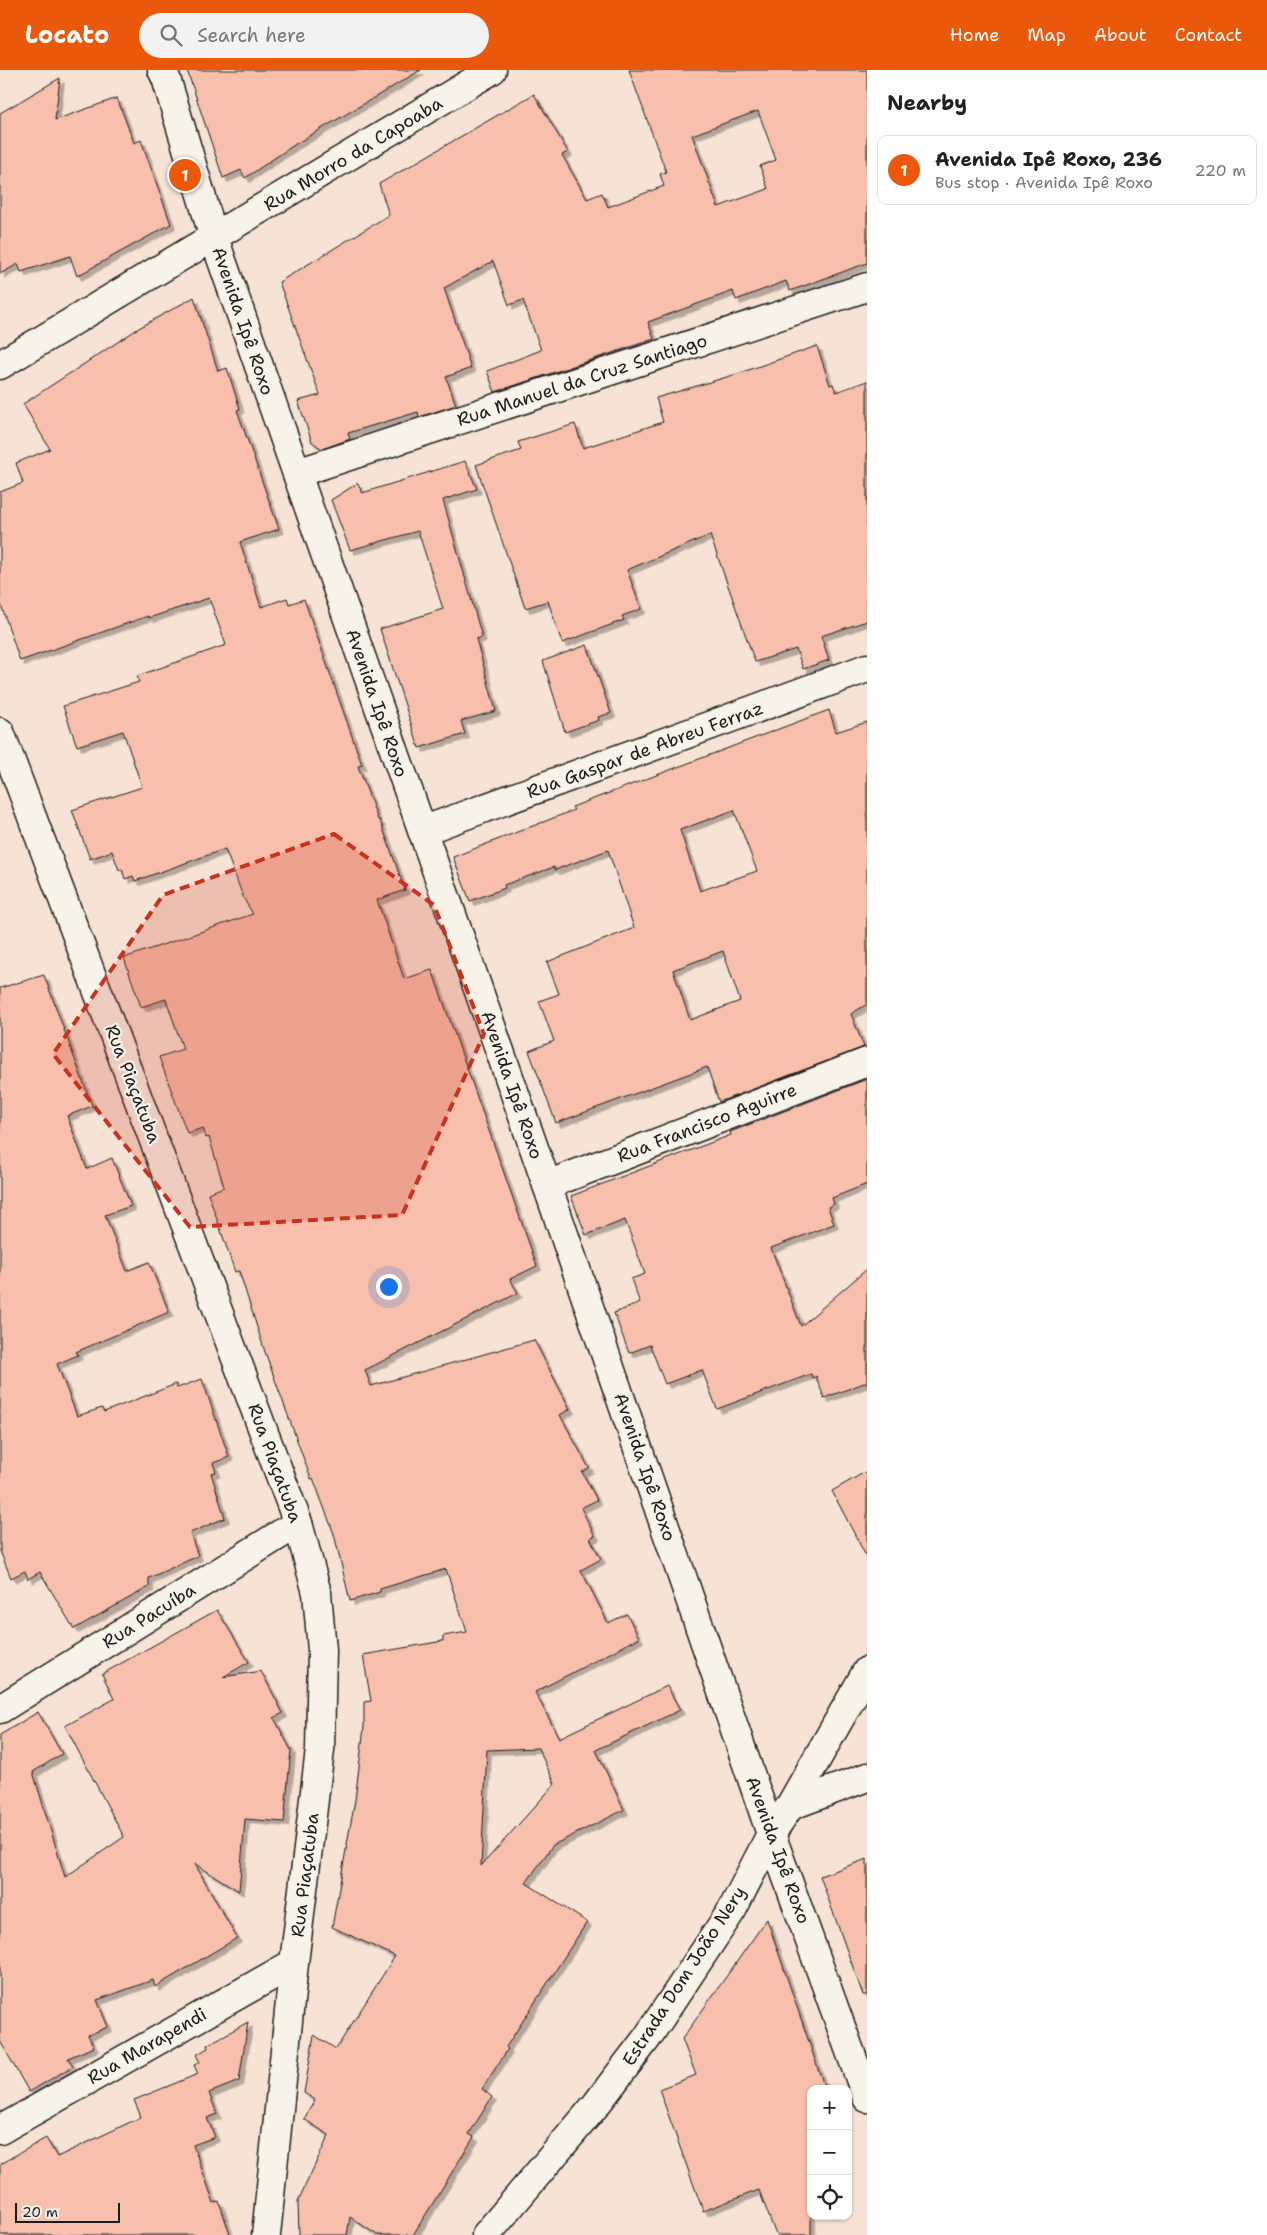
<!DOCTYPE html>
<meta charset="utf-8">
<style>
:root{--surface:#fff;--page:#f2f2f2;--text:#222;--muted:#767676;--line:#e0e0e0;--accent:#ea580c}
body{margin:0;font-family:"Shantell Sans",sans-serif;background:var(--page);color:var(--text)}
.controls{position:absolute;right:15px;bottom:15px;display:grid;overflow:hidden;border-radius:10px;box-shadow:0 1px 4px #0004}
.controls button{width:45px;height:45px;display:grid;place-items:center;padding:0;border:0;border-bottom:1px solid var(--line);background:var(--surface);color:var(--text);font:25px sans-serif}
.scale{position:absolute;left:15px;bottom:12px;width:105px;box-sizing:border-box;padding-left:5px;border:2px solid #1c1c1c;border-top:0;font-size:14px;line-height:18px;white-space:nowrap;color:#1c1c1c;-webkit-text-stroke:4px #f7f3e8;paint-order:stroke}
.you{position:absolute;left:388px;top:1216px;width:18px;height:18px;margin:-12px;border:4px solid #fff;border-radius:50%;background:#1a73e8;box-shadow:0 0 0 8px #1a73e833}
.badge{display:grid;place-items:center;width:32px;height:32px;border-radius:50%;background:var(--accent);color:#fff;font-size:16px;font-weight:700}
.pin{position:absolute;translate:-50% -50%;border:2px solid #fff;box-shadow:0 1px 5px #0006}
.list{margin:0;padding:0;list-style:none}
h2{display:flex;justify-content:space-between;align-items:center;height:65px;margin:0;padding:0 20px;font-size:21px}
h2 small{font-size:16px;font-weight:400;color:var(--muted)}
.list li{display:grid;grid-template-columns:32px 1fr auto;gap:15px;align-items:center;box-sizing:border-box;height:70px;margin:0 10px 10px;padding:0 10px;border:1px solid var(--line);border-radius:10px}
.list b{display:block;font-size:19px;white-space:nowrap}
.list p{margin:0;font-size:16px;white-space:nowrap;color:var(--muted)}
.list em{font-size:16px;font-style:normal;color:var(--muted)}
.icon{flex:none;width:28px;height:28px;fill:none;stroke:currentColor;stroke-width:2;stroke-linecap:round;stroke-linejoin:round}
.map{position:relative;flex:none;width:867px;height:2165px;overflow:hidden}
header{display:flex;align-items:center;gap:30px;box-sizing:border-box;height:70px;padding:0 25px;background:var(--accent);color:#fff}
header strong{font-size:24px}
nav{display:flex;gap:28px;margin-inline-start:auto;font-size:18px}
.search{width:350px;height:45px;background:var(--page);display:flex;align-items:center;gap:12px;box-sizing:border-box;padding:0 18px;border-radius:28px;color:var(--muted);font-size:19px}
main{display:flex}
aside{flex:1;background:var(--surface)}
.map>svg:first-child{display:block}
</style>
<header>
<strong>Locato</strong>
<div class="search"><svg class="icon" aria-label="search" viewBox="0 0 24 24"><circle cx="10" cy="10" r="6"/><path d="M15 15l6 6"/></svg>Search here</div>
<nav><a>Home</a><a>Map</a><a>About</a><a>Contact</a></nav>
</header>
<main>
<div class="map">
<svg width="867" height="2165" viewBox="0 0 867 2165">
<defs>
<filter id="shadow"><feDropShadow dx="4.5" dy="4.5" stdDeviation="0" flood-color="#0004"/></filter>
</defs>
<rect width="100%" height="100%" fill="#f7e3d6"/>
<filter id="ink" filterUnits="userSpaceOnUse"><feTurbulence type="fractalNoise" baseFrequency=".02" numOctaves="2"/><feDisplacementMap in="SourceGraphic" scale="10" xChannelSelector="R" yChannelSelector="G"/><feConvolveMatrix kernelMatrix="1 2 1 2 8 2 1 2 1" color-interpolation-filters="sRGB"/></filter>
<g filter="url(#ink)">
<g fill="#f7bfac" stroke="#1c1c1c" fill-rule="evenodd" filter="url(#shadow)">
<path d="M 187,0 L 421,0 L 294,75 L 245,108 L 241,100 L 223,108 Z"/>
<path d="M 629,0 L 867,0 L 867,193 L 790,221 L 786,211 L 736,230 L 733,221 L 648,252 L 654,269 L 495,322 L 487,301 L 541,280 L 523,230 L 509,235 L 493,191 L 444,218 L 471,298 L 446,307 L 456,335 L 419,347 L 418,342 L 348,363 L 350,369 L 322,379 L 312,372 L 298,331 L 320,325 L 279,212 L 389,145 L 379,114 L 534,24 L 568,82 L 562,85 L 587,129 L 602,123 L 608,137 L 664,116 L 660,104 L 666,102 ZM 758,41 L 776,90 L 760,96 L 768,119 L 718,137 L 692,65 Z"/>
<path d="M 60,8 L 55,50 L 117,28 L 134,73 L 141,70 L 171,154 L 77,206 L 70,186 L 21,202 L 18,194 L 0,204 L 0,43 Z"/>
<path d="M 194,227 L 218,301 L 227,298 L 240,339 L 237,340 L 279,459 L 240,472 L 261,537 L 287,528 L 289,534 L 304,529 L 362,695 L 358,696 L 378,750 L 380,750 L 405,820 L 377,830 L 404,909 L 432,900 L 537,1196 L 510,1209 L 518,1223 L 365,1300 L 371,1316 L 534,1270 L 570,1339 L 560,1345 L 589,1398 L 582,1402 L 597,1430 L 581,1438 L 595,1466 L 590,1468 L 601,1489 L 581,1500 L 608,1553 L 627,1544 L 639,1568 L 535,1622 L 559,1668 L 667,1616 L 680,1640 L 596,1680 L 624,1740 L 553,1775 L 526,1813 L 587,1852 L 506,1977 L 508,1979 L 482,2019 L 492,2027 L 469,2064 L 474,2067 L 413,2165 L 377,2165 L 350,2147 L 347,2165 L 299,2165 L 298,2131 L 329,2065 L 304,2049 L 315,2030 L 304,2023 L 314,1965 L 336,1979 L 395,1886 L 332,1857 L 355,1730 L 364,1657 L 364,1632 L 371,1631 L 363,1585 L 443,1571 L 443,1566 L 467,1562 L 446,1499 L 380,1519 L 380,1522 L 350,1531 L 334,1464 L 313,1408 L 311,1409 L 265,1282 L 239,1201 L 235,1202 L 208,1123 L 224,1117 L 209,1067 L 206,1068 L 203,1058 L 187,1063 L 159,987 L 183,979 L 166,929 L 141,937 L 124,888 L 253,844 L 244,829 L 225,779 L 135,811 L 133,806 L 125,809 L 122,799 L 119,800 L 112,781 L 90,789 L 72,740 L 142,717 L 123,661 L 77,676 L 63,636 L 139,612 L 137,606 L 226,575 L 209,528 L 149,548 L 148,546 L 20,591 L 0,532 L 0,422 L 23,413 L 16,393 L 50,379 L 23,334 L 139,258 ZM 538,1678 L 555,1714 L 481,1796 L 487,1680 Z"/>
<path d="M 817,276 L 830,315 L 833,314 L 836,322 L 867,311 L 867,551 L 821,566 L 829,590 L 803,599 L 796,579 L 755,592 L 710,465 L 627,500 L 641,539 L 622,546 L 624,550 L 562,573 L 548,531 L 525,538 L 476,395 L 521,380 L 518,372 L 575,354 L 583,378 L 663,352 L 656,328 L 737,304 Z"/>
<path d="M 465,391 L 477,419 L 443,430 L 482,567 L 476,569 L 496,641 L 461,651 L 465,664 L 419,678 L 380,559 L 443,539 L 418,461 L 350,480 L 331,430 L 358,413 L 362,423 Z"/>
<path d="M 587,575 L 611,643 L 598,647 L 599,650 L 565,662 L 543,591 Z"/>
<path d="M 829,640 L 836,662 L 867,652 L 867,934 L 851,944 L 864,977 L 719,1032 L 707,997 L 556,1053 L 529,981 L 554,971 L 539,931 L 559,924 L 547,892 L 634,858 L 608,780 L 555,800 L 554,797 L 504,815 L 505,818 L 470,831 L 453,787 L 574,740 L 572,737 ZM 734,740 L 757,801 L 700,821 L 680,760 ZM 723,881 L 740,931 L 690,950 L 673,900 Z"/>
<path d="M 44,905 L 92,1036 L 67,1046 L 87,1099 L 112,1088 L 131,1136 L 105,1145 L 127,1201 L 149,1192 L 169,1242 L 76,1282 L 78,1285 L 57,1294 L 77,1346 L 102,1338 L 104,1342 L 176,1314 L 177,1318 L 202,1309 L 229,1387 L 213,1393 L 216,1402 L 211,1403 L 225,1448 L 190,1463 L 198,1486 L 149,1508 L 149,1517 L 74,1559 L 40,1502 L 28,1509 L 25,1501 L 11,1508 L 0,1481 L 0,918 Z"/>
<path d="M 867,1009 L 867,1114 L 832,1128 L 834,1134 L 828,1137 L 834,1154 L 771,1178 L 801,1256 L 867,1199 L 867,1312 L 824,1328 L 816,1306 L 813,1308 L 811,1304 L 717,1339 L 702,1300 L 665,1314 L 650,1275 L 629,1283 L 614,1243 L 640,1233 L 631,1209 L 645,1204 L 625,1150 L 586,1165 L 571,1126 L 731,1065 L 730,1062 Z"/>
<path d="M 867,1401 L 867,1488 L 832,1421 Z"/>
<path d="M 217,1540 L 249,1592 L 223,1607 L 261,1601 L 283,1643 L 274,1648 L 291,1680 L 284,1752 L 245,1749 L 239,1821 L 195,1794 L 237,1868 L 155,1917 L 153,1910 L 97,1930 L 108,1957 L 88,1965 L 94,1977 L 68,1988 L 73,1996 L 29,2022 L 0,1971 L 0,1665 L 38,1642 L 62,1684 L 33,1702 L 65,1807 L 124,1767 L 65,1656 L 114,1629 L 102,1604 Z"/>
<path d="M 867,1789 L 867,1925 L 863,1925 L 820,1806 Z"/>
<path d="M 767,1849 L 825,2019 L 811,2019 L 811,2165 L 776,2165 L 759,2120 L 703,2141 L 659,2019 L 696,2005 L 682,1969 Z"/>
<path d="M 248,1952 L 239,2011 L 209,2023 L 217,2044 L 207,2048 L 215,2067 L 193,2075 L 214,2133 L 219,2131 L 230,2165 L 0,2165 L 0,2094 L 46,2068 L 57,2087 L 141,2047 L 134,2030 L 198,2004 L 194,1995 L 200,1992 L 196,1985 L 208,1978 L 207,1975 Z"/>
</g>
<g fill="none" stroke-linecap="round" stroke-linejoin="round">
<defs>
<g id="minor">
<path d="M 162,0 L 166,8 L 214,168 L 547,1115 L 771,1764 L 867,2028"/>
<path d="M 0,295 L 492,0"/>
<path d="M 297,403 L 867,217"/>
<path d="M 0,662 L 298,1453 L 317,1523 L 322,1580 L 320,1680 L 294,1893 L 266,2165"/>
<path d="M 422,761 L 867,598"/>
<path d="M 547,1115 L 867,992"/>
<path d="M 0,1639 L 298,1453"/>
<path d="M 790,1736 L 867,1707"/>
<path d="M 0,2060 L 294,1893"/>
</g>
<path id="major" d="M 486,2165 L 595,2036 L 647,1968 L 732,1840 L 771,1764 L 790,1736 L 867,1601"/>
</defs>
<use href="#minor" stroke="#1c1c1c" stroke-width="31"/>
<use href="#major" stroke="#1c1c1c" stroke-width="31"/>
<use href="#minor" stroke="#f7f3e8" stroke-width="28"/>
<use href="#major" stroke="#f7f3e8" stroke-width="28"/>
</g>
</g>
<path fill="#c8321e" fill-opacity="0.2" stroke="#c8321e" stroke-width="4" stroke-dasharray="10 6" stroke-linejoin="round" d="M 334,764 L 434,835 L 484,964 L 402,1145 L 190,1157 L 53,984 L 163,825 Z"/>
<g text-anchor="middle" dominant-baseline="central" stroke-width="4.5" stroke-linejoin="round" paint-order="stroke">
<g font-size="18" fill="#1c1c1c" stroke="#f7f3e8">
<text transform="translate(353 84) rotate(-31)">Rua Morro da Capoaba</text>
<text transform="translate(243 251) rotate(71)">Avenida Ipê Roxo</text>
<text transform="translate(582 310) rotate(-18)">Rua Manuel da Cruz Santiago</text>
<text transform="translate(377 633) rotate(71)">Avenida Ipê Roxo</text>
<text transform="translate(645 680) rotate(-20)">Rua Gaspar de Abreu Ferraz</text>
<text transform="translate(133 1014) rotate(69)">Rua Piaçatuba</text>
<text transform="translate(512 1015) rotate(71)">Avenida Ipê Roxo</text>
<text transform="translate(707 1053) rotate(-21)">Rua Francisco Aguirre</text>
<text transform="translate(275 1393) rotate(70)">Rua Piaçatuba</text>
<text transform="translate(645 1397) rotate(71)">Avenida Ipê Roxo</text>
<text transform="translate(149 1546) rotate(-32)">Rua Pacuíba</text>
<text transform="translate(778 1780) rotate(70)">Avenida Ipê Roxo</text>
<text transform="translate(305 1805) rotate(-83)">Rua Piaçatuba</text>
<text transform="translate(684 1906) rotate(-57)">Estrada Dom João Nery</text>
<text transform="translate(147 1976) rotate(-30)">Rua Marapendi</text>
</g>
</g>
</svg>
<div class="controls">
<button>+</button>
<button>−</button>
<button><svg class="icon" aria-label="locate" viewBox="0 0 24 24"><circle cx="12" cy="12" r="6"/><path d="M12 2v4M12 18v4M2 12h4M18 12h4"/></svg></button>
</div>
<div class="scale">20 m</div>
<div class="you"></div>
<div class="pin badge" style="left:185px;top:105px">1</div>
</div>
<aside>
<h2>Nearby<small></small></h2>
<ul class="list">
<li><span class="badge">1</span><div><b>Avenida Ipê Roxo, 236</b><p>Bus stop · Avenida Ipê Roxo</p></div><em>220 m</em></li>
</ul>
</aside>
</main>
